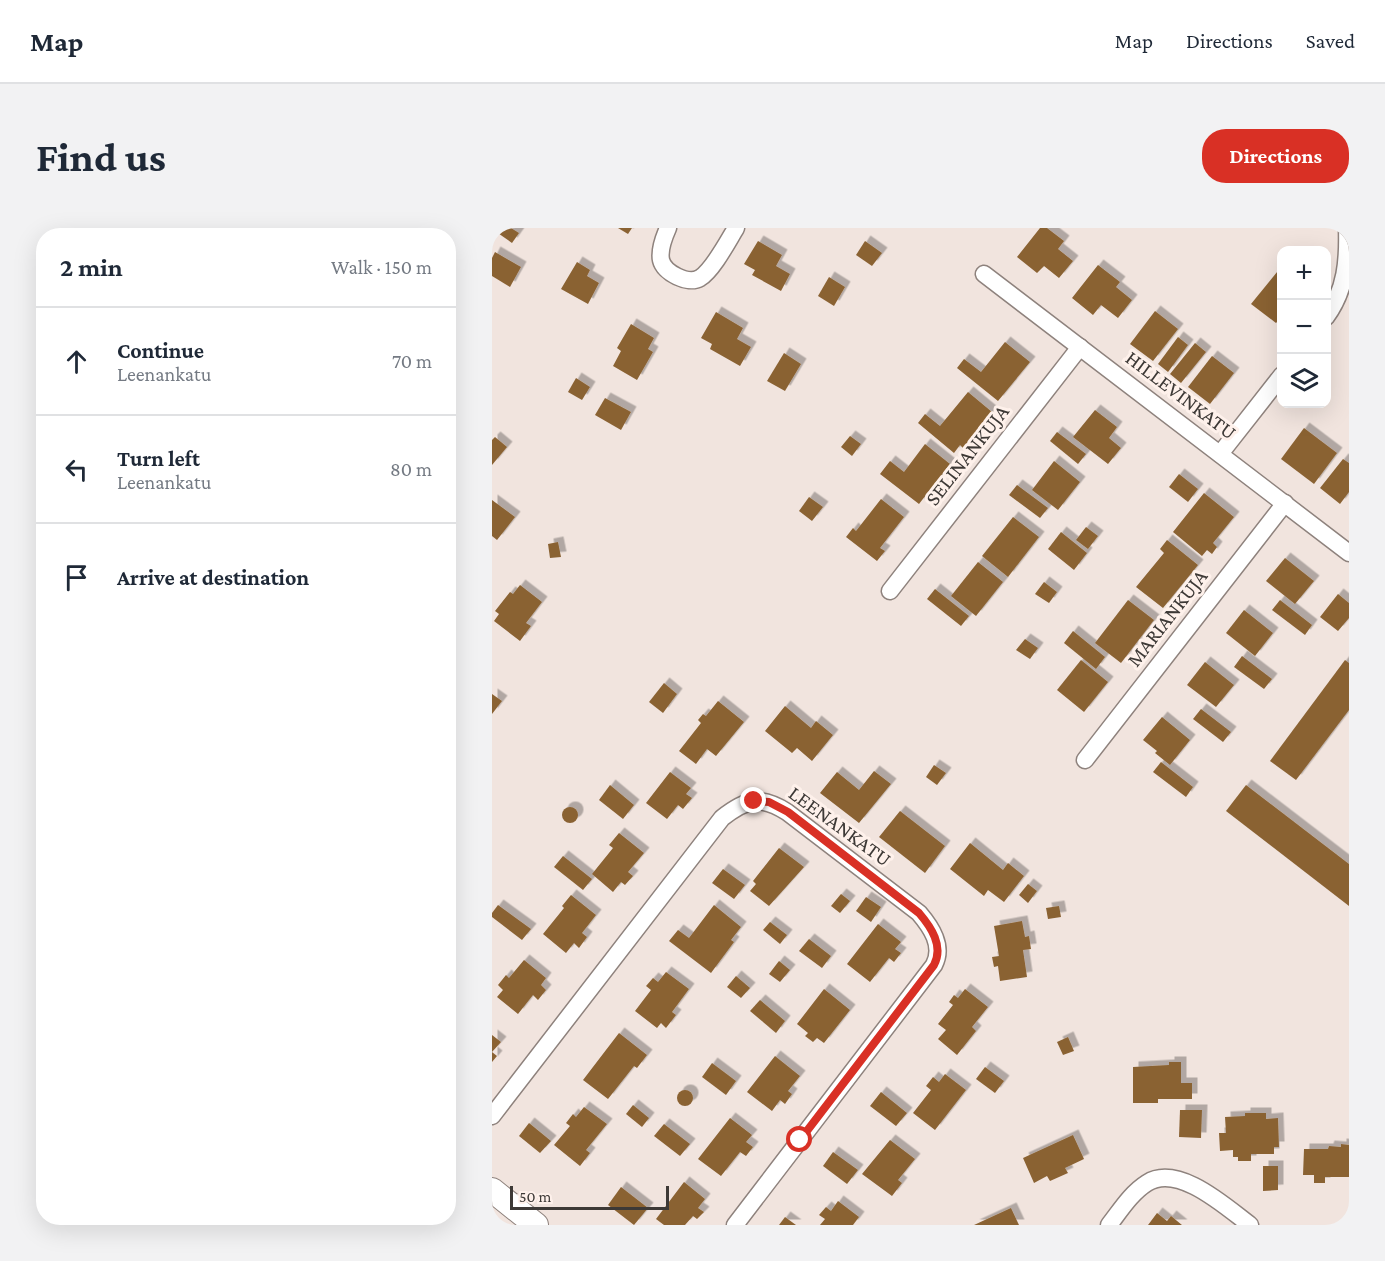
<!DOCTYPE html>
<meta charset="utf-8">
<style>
:root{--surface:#fff;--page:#f2f2f3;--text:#1f2937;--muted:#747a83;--line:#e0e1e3;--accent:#d93025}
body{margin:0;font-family:"Crimson Pro",serif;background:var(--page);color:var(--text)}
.controls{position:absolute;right:18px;top:18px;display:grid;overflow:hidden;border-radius:12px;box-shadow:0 6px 24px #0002}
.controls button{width:54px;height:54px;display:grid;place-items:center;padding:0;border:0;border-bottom:2px solid var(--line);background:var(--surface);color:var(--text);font:30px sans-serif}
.scale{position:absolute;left:18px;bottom:15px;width:159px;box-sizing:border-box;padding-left:6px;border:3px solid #3d3936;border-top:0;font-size:16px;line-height:21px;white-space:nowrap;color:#3d3936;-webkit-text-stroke:4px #fef1eb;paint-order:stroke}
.stop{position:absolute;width:18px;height:18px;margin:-14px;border:4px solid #d93025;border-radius:50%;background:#fff}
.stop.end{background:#d93025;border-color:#fff;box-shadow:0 2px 6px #0008}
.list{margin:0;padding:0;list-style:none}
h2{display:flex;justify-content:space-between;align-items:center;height:78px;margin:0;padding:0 24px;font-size:26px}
h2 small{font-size:20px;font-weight:400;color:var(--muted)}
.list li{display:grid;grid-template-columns:39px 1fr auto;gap:18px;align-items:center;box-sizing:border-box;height:108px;padding:0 24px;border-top:2px solid var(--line)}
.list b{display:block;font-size:22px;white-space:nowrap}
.list p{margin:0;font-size:20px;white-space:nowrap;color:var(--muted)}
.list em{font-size:20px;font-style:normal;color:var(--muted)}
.icon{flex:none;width:33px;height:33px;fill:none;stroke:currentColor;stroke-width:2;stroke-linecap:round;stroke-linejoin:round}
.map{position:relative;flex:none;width:857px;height:997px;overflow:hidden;border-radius:24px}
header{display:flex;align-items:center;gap:36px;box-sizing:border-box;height:84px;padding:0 30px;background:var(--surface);border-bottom:2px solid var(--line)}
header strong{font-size:28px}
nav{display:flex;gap:33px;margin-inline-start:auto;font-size:21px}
.intro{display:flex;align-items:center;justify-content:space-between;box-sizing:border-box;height:144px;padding:0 36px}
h1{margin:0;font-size:42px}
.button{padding:15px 27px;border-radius:24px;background:var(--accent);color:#fff;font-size:21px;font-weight:700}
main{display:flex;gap:36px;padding:0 36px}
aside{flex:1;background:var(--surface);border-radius:24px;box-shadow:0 6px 24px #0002}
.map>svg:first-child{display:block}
</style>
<header>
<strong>Map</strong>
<nav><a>Map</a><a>Directions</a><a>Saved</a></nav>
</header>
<div class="intro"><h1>Find us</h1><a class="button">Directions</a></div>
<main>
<aside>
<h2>2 min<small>Walk · 150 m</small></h2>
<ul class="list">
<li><svg class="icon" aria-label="ahead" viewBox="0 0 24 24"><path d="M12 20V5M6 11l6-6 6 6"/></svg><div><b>Continue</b><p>Leenankatu</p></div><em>70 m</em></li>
<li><svg class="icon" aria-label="left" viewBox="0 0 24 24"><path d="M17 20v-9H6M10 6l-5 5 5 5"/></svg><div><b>Turn left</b><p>Leenankatu</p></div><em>80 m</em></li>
<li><svg class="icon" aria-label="arrive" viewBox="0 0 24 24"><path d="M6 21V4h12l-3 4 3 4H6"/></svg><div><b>Arrive at destination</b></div></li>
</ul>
</aside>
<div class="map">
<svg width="857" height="997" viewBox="0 0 857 997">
<defs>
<filter id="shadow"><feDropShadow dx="5.5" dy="-5.5" stdDeviation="0" flood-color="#0004"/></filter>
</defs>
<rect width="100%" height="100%" fill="#f1e4de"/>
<g fill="#8a6233" filter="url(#shadow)">
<path d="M 6,0 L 19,0 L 27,5 L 20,15 L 3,3 Z"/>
<path d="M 126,0 L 140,0 L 136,6 Z"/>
<path d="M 548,0 L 555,0 L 572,13 L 566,21 L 581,33 L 567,50 L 552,38 L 545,45 L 525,29 Z"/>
<path d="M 266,13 L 290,27 L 284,38 L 298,46 L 289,63 L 260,47 L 263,42 L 252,36 Z"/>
<path d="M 373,13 L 390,25 L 380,38 L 364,27 Z"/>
<path d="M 3,24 L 29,39 L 18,59 L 0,48 L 0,30 Z"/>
<path d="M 85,34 L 98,42 L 95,48 L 107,55 L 96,76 L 69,61 Z"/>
<path d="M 606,37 L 628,54 L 624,59 L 640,72 L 626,90 L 609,77 L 601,87 L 580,70 Z"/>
<path d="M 790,38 L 790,89 L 784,95 L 759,76 Z"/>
<path d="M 337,49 L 353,59 L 342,78 L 326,68 Z"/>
<path d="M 663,83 L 686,101 L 661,133 L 638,116 Z"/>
<path d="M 224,84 L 251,100 L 245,111 L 259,119 L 248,138 L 218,121 L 220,116 L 209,110 Z"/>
<path d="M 139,96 L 162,110 L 156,121 L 161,124 L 145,152 L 121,138 L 129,123 L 125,120 Z"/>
<path d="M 686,109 L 696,117 L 676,144 L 666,136 Z"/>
<path d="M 513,114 L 538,134 L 506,173 L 465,140 L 472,131 L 489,144 Z"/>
<path d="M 703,115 L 714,124 L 689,155 L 678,146 Z"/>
<path d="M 292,125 L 309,136 L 293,163 L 275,153 Z"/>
<path d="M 720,128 L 742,145 L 718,176 L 696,159 Z"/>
<path d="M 84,150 L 98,159 L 90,172 L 76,164 Z"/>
<path d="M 476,164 L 500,184 L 471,220 L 468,217 L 462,225 L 426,195 L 433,186 L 448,198 Z"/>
<path d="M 113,170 L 139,184 L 129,202 L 103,187 Z"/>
<path d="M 603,182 L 625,199 L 617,210 L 629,220 L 616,236 L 581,209 Z"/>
<path d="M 812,200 L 845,225 L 822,256 L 789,231 Z"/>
<path d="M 565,204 L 594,226 L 586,236 L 558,213 Z"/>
<path d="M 358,208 L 369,216 L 360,228 L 349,219 Z"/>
<path d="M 3,209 L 15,219 L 0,237 L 0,212 Z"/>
<path d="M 433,216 L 458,236 L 427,276 L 388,246 L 398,233 L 412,244 Z"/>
<path d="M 851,231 L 857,235 L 857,264 L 848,276 L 828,260 Z"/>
<path d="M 562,233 L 588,254 L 566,282 L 540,262 Z"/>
<path d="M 687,246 L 706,261 L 696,274 L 677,259 Z"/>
<path d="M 525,257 L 556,280 L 548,290 L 517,267 Z"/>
<path d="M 712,265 L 742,289 L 721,315 L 725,319 L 720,326 L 715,322 L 710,328 L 681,304 Z"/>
<path d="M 317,269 L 331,279 L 320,293 L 307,283 Z"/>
<path d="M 389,271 L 412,289 L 388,320 L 393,323 L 385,333 L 354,309 L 361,300 L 364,303 Z"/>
<path d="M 0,272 L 23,289 L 5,312 L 0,308 Z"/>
<path d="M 521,289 L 547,309 L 516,349 L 490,328 Z"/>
<path d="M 594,299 L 606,308 L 596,321 L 584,312 Z"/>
<path d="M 569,304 L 595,325 L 582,342 L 556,321 Z"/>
<path d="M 675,312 L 706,337 L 671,380 L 644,359 L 672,325 L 668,321 Z"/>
<path d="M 66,314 L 69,329 L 58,330 L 56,316 Z"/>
<path d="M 793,330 L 822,353 L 803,376 L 774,353 Z"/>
<path d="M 486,334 L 511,354 L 484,388 L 459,368 Z"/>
<path d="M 552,354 L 565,364 L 557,375 L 543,366 Z"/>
<path d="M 28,357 L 50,374 L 34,395 L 39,398 L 28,413 L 2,393 L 7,386 L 3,383 L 18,364 L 21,366 Z"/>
<path d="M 443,361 L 477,388 L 469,398 L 435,371 Z"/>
<path d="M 846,366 L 857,375 L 857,390 L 846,403 L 828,389 Z"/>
<path d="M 636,372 L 662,392 L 629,435 L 603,415 Z"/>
<path d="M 788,372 L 820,397 L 813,407 L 780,382 Z"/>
<path d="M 752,382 L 781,405 L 763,428 L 734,405 Z"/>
<path d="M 581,403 L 613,429 L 604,441 L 572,415 Z"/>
<path d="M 533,411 L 546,420 L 538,431 L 524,422 Z"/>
<path d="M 750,428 L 780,451 L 772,461 L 742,439 Z"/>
<path d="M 589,432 L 616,454 L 592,484 L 565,462 Z"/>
<path d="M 853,432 L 857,435 L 857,482 L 804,552 L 778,533 Z"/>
<path d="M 713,434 L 742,457 L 724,479 L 695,457 Z"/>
<path d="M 172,455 L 185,466 L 171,485 L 157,474 Z"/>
<path d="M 0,466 L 10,473 L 0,486 Z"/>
<path d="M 226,473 L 252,494 L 224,528 L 215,521 L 204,536 L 187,523 L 209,495 L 206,492 L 211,486 L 214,488 Z"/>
<path d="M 293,478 L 319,500 L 324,493 L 341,507 L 320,533 L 305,520 L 300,525 L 273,503 Z"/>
<path d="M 709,481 L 739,504 L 731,514 L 701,491 Z"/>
<path d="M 670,489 L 698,512 L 678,537 L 663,525 L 665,523 L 651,512 Z"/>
<path d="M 669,534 L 701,559 L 694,569 L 661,544 Z"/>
<path d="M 442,537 L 454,545 L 445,557 L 434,549 Z"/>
<path d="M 382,543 L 399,556 L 367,595 L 328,565 L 345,544 L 367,562 Z"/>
<path d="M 178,544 L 199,560 L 194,566 L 200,570 L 191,581 L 186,577 L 175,591 L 154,575 Z"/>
<path d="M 118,557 L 142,577 L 131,591 L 107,572 Z"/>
<path d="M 754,557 L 857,636 L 857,678 L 734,583 Z"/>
<circle cx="78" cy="587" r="8"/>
<path d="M 408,583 L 453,618 L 433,645 L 387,609 Z"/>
<path d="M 127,605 L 152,625 L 136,644 L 141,648 L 133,657 L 129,654 L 121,664 L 100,646 L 121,620 L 117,617 Z"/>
<path d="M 478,615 L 511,642 L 516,635 L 532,648 L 512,674 L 496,662 L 492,668 L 458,641 Z"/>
<path d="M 287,620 L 312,639 L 277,678 L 258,663 L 264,656 L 261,653 Z"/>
<path d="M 71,628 L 100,651 L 91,662 L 62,639 Z"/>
<path d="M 231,641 L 253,657 L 242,671 L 220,655 Z"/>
<path d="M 536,656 L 545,663 L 536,675 L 527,667 Z"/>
<path d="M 349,666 L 358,673 L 348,685 L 339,678 Z"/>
<path d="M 79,667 L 104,687 L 90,705 L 95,709 L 87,720 L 82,715 L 74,725 L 51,706 L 72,680 L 70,678 Z"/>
<path d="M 374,669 L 389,679 L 379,694 L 364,683 Z"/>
<path d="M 6,677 L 39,701 L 30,712 L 0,689 L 0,685 Z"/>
<path d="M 222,677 L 249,699 L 239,712 L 242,714 L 219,745 L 177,713 L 186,702 L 197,710 Z"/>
<path d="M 567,678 L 569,689 L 556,691 L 554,680 Z"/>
<path d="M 530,693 L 533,709 L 537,708 L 539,721 L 531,722 L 535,749 L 508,753 L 506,738 L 502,739 L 500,729 L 507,728 L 502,698 Z"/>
<path d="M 278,694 L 295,707 L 288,716 L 271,702 Z"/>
<path d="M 386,696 L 409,714 L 403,721 L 409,725 L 402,734 L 397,730 L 378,754 L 355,736 Z"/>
<path d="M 317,711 L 339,728 L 330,740 L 307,723 Z"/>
<path d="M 32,732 L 54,750 L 49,757 L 54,762 L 46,772 L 41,767 L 26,786 L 5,769 L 11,762 L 6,757 L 14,747 L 17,750 Z"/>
<path d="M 287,733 L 298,742 L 288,754 L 277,746 Z"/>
<path d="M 174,744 L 197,761 L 180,784 L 184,787 L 174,800 L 169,795 L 165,800 L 143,783 L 159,762 L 154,758 L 161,750 L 166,754 Z"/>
<path d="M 244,748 L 258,760 L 249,770 L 235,759 Z"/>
<path d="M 332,761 L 358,782 L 332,815 L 325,810 L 321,814 L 313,808 L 316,805 L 305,796 Z"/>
<path d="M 473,761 L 496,779 L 480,799 L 484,803 L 465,827 L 446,811 L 454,802 L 446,796 L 461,777 L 457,774 L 462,767 L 466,770 Z"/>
<path d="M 268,772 L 293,793 L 284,805 L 258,783 Z"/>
<path d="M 127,805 L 155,827 L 145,840 L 142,838 L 116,871 L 91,852 Z"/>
<path d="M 0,807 L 9,814 L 0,824 L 5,828 L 0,834 Z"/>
<path d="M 576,809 L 582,823 L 571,827 L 565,814 Z"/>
<path d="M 283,828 L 308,848 L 296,863 L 300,866 L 293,876 L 288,872 L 280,883 L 255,864 Z"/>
<path d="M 677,834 L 689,834 L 689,855 L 700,855 L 700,871 L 666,871 L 666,875 L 641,875 L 641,839 L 677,837 Z"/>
<path d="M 220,835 L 244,853 L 234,867 L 210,849 Z"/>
<path d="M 493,839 L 512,853 L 503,865 L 484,851 Z"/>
<path d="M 453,846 L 474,862 L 443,902 L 421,885 L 439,862 L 434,858 L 441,849 L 447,854 Z"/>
<circle cx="193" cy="870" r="8"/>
<path d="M 389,864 L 415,885 L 404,898 L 378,878 Z"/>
<path d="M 141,877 L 157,890 L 150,899 L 134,886 Z"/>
<path d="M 92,879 L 115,896 L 94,922 L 98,925 L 88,938 L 62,917 L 78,898 L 74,895 L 81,886 L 84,889 Z"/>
<path d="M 688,882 L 710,882 L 709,910 L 687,909 Z"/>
<path d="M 753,885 L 774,885 L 774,891 L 786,890 L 787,919 L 782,919 L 782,926 L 759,926 L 759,933 L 746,933 L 746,929 L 741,929 L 741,922 L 728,923 L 727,905 L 734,905 L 733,889 L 753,888 Z"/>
<path d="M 238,890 L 260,907 L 254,914 L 261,919 L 254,928 L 248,924 L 229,948 L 206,931 Z"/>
<path d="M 37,895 L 59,913 L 48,925 L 27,908 Z"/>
<path d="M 172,896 L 198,916 L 188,928 L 162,908 Z"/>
<path d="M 581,907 L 592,931 L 573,940 L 576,945 L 558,953 L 555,948 L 542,955 L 531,930 Z"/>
<path d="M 398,912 L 423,931 L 406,952 L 410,955 L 400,968 L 370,946 Z"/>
<path d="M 849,916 L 857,917 L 857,949 L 833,949 L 833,955 L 822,955 L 822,947 L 811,947 L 812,921 L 836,921 L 837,918 L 849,919 Z"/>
<path d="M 341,924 L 366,942 L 355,956 L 331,938 Z"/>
<path d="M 771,938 L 786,938 L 786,962 L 771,963 Z"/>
<path d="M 192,954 L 213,971 L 206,980 L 212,984 L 205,991 L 201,988 L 193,997 L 172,997 L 164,991 Z"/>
<path d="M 129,959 L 156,980 L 142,997 L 116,977 Z"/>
<path d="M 346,973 L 367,989 L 361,997 L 328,997 L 333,991 L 327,987 L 334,979 L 339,983 Z"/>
<path d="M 519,980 L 527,997 L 482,997 Z"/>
<path d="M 665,985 L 675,993 L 679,988 L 690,997 L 656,997 Z"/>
<path d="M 293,989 L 304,997 L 287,997 Z"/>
</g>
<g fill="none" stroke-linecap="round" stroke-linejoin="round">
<defs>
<g id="street">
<path d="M 176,0 C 172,9 167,22 169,32 C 172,45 196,57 208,50 C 221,42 236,13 244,0"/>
<path d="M 492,46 L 857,325"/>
<path d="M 834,89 C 854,62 856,32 855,0"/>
<path d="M 728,226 L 790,147"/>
<path d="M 398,363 L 588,119"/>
<path d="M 593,532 L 793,275"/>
<path d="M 0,888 L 230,590 C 254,571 268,567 295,584 L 427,685 C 439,699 452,718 442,737 L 243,997"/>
<path d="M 617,997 C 628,983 639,965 655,955 C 686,935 734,979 758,997"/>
</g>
<path id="secondary" d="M 0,962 L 44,997"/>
</defs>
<use href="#street" stroke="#8e827d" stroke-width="19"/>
<use href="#secondary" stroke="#8e827d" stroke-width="26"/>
<use href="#street" stroke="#fff" stroke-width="16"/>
<use href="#secondary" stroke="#fff" stroke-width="24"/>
</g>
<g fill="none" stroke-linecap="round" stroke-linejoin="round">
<path stroke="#d93025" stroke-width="8" d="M 262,573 L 277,574 L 296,584 L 427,685 C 439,699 452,718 442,737 L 308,912"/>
</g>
<g text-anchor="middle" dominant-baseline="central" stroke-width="6" stroke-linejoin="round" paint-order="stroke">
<g font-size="21" fill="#3d3936" stroke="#fef1eb">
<text transform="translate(689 167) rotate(37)">HILLEVINKATU</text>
<text transform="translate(475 227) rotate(-52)">SELINANKUJA</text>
<text transform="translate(675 390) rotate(-52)">MARIANKUJA</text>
<text transform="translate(348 598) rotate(36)">LEENANKATU</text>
</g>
</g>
</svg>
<div class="controls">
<button>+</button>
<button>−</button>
<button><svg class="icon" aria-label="layers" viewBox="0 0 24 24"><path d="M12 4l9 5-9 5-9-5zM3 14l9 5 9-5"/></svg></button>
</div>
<div class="scale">50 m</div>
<div class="stop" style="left:308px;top:912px"></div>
<div class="stop end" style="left:262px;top:573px"></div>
</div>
</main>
